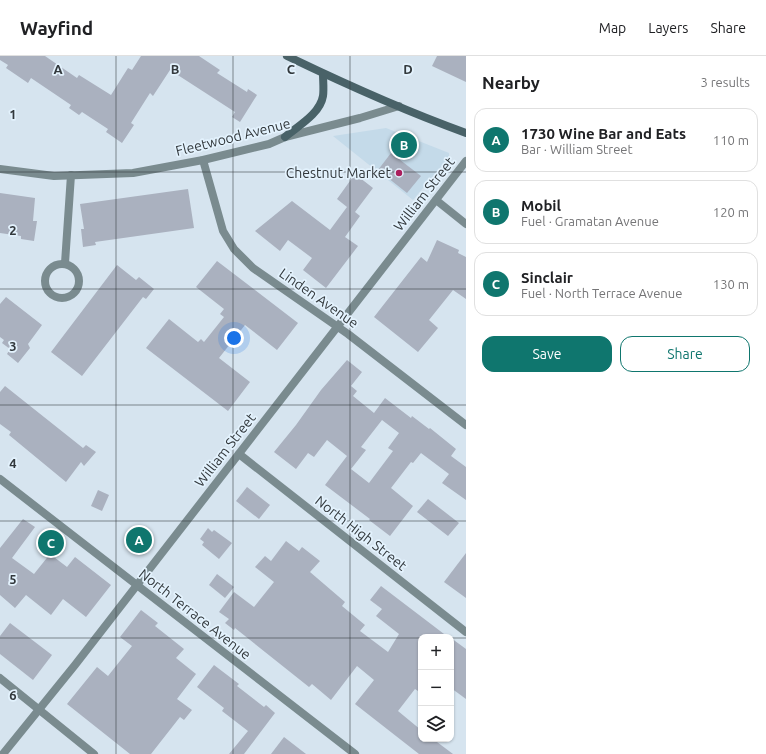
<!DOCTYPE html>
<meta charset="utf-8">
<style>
:root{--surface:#fff;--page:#f2f2f2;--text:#202124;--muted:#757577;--line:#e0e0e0;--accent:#0f766e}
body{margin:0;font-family:Ubuntu,sans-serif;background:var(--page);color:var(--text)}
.controls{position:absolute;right:12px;bottom:12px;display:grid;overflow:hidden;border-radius:8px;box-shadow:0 1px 3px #0004}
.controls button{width:36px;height:36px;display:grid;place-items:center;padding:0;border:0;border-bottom:1px solid var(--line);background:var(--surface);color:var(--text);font:20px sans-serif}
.you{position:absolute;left:234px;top:282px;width:14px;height:14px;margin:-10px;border:3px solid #fff;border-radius:50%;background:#1a73e8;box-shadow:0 0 0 6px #1a73e833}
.badge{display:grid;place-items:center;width:26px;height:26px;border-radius:50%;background:var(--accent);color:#fff;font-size:13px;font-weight:700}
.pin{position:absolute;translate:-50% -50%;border:2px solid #fff;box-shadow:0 1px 4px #0006}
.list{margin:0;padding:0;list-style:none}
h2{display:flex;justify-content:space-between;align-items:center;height:52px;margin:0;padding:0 16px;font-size:17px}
h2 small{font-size:13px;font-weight:400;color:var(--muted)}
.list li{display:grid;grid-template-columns:26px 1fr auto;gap:12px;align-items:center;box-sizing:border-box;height:64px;margin:0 8px 8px;padding:0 8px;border:1px solid var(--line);border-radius:12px}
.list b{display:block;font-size:15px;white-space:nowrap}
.list p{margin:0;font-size:13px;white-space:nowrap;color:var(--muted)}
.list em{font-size:13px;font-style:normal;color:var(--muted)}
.actions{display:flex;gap:8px;padding:12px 16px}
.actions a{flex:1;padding:9px 0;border:1px solid var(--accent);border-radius:12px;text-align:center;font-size:14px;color:var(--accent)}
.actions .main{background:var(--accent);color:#fff}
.icon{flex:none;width:22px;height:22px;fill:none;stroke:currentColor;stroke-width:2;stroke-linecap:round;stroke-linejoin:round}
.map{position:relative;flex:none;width:466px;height:698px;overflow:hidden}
header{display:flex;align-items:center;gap:24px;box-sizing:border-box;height:56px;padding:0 20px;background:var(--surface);border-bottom:1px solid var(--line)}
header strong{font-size:19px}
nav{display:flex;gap:22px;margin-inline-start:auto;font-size:14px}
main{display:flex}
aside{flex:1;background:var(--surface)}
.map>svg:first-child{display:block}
</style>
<header>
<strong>Wayfind</strong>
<nav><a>Map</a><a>Layers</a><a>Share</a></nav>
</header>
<main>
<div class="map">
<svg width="466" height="698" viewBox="0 0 466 698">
<rect width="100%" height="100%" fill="#d6e4ef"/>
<path fill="#c4dae9" d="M 386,72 L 449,97 L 449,101 L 413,144 L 333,80 Z"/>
<g fill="#aab1bf" fill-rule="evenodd">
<path d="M 0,0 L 45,0 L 77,22 L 79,19 L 111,39 L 128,12 L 132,14 L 141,0 L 199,0 L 220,14 L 217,17 L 247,36 L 248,33 L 257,39 L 240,66 L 232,61 L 235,56 L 170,14 L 153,40 L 150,37 L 131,67 L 134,69 L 122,87 L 106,76 L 108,73 L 82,56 L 79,59 L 69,52 L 71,49 L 31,22 L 28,27 L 6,12 L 8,9 L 0,4 Z"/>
<path d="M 437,0 L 466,0 L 466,26 L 432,10 Z"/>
<path d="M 391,97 L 421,120 L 407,137 L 378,114 Z"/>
<path d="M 355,118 L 373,132 L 355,156 L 360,160 L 345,181 L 358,190 L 326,232 L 303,214 L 312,202 L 288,184 L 280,195 L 255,175 L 292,145 L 330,174 L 347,151 L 337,143 Z"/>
<path d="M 188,133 L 194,172 L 95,186 L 96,189 L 83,191 L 81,173 L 84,173 L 80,148 Z"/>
<path d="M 0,137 L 35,142 L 33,165 L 37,165 L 34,185 L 21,183 L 21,180 L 0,177 Z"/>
<path d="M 437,184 L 459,194 L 458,197 L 466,201 L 466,243 L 453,234 L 429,264 L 438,272 L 418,296 L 374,261 L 421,201 L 427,206 Z"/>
<path d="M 217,205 L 298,267 L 277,294 L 245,269 L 219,302 L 250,326 L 228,355 L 146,292 L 169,263 L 198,286 L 201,283 L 204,286 L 224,261 L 220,258 L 224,253 L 196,231 Z"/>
<path d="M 117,209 L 136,224 L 139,221 L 154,233 L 146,243 L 143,241 L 82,320 L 51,296 Z"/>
<path d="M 6,241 L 42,269 L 28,288 L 30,292 L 18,307 L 7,298 L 10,293 L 2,287 L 4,284 L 0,281 L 0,248 Z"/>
<path d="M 347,304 L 362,316 L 351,330 L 357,335 L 353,340 L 374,357 L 385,342 L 411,362 L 412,360 L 429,373 L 430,372 L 456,393 L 451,400 L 466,411 L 466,444 L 442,427 L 449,418 L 421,397 L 413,407 L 411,406 L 391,432 L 413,450 L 390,480 L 369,464 L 370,463 L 325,429 L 347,400 L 327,384 L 314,401 L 308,397 L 296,413 L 274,396 L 296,369 L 321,334 ZM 382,364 L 399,377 L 388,392 L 393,395 L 369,427 L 351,413 L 366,394 L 361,391 Z"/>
<path d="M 5,330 L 83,392 L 86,389 L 96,396 L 84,410 L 81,406 L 66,426 L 9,379 L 11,376 L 0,368 L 0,336 Z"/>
<path d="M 247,431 L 270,449 L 259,463 L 236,445 Z"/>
<path d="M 98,434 L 109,439 L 102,455 L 91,450 Z"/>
<path d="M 428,443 L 459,467 L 448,480 L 417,456 Z"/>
<path d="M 23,463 L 35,471 L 12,502 L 34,518 L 50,498 L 67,511 L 75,501 L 111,529 L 86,561 L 63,543 L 51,559 L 26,539 L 15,552 L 0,539 L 0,492 Z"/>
<path d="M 139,471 L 151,480 L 139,498 L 126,488 Z"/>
<path d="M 208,472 L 212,476 L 214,474 L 232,487 L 219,503 L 202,489 L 204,486 L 200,483 Z"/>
<path d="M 286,485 L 299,495 L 302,491 L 320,505 L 310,516 L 345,546 L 342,550 L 365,569 L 360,575 L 388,596 L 399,578 L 376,560 L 382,553 L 370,544 L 381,530 L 448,581 L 421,581 L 421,637 L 415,633 L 398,655 L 421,674 L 421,683 L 433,683 L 453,698 L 419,698 L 355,648 L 374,624 L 357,610 L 331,644 L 312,628 L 309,631 L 235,572 L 234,574 L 225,567 L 229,563 L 219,556 L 234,536 L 254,551 L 274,526 L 255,511 L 265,500 L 271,505 Z"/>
<path d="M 466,497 L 466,542 L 444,526 Z"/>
<path d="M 217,518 L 234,531 L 225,542 L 209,529 Z"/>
<path d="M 141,554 L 158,567 L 155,570 L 184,593 L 176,602 L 196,618 L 177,643 L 192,654 L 184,664 L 180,661 L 151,698 L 130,698 L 67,648 L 97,611 L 108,620 L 132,590 L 120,581 Z"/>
<path d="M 10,567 L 52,599 L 33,624 L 0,598 L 0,580 Z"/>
<path d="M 451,582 L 466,593 L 466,643 L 451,632 Z"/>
<path d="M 214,609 L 239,628 L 237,630 L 264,651 L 266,649 L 275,657 L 244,698 L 229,698 L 248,675 L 222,655 L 224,652 L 197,631 Z"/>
<path d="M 284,681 L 306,698 L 271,698 Z"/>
</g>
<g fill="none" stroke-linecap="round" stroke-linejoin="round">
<g stroke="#7a8b8f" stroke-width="8">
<path d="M 203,104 L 223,175 L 234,193 L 253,212 L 348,278 L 466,369"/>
<path d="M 436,144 L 466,168"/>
<path d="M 65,207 L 71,119"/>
<circle cx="62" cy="225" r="17"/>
<path d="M 239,398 L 466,576"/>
<path d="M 0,423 L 355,698"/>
<path d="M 0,622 L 94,698"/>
<path d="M 3,698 L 75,609 L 466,105"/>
</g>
<path stroke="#7a8b8f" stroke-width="8" d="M 0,113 L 54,120 L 133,117 L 203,104 L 269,88 L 285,81 L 360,62 L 399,50"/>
<g stroke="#496268" stroke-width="8">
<path d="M 287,0 C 345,28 405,55 466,77"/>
<path d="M 285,81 C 298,70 320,58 323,40 C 324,33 323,25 323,18"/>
</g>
</g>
<path fill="none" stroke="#32383c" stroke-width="1" stroke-opacity="0.55" d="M 116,0 L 116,698M 233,0 L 233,698M 350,0 L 350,698M 0,116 L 466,116M 0,233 L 466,233M 0,349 L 466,349M 0,465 L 466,465M 0,582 L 421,582M 451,582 L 466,582"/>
<circle fill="#ab1e5c" stroke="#e3f2fd" stroke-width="1.5" cx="399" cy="117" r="4"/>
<g text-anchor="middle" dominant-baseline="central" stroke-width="3.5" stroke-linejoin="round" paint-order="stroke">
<g font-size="14" fill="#32383c" stroke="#e3f2fd">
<text transform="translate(233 81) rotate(-14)">Fleetwood Avenue</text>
<text transform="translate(424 138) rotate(-52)">William Street</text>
<text transform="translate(319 242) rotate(35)">Linden Avenue</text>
<text transform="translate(225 394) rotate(-52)">William Street</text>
<text transform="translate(361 477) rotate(38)">North High Street</text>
<text transform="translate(195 558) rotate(38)">North Terrace Avenue</text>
</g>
<g font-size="14" fill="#32383c" stroke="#e3f2fd" text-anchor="end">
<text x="391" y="117">Chestnut Market</text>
</g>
</g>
<g font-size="13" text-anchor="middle" font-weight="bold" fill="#32383c" stroke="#e3f2fd" stroke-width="3.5" stroke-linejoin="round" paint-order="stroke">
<text x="58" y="18">A</text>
<text x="175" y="18">B</text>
<text x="291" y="18">C</text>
<text x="408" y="18">D</text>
<text x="13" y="63">1</text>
<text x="13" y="179">2</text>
<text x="13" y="295">3</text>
<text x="13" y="412">4</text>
<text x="13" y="528">5</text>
<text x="13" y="644">6</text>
</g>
</svg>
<div class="controls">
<button>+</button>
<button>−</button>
<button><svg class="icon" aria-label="layers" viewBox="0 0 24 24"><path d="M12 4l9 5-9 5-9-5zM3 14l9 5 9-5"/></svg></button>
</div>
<div class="you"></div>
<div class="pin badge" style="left:139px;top:484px">A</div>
<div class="pin badge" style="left:404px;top:89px">B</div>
<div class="pin badge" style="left:51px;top:487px">C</div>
</div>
<aside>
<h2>Nearby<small>3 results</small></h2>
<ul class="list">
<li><span class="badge">A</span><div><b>1730 Wine Bar and Eats</b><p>Bar · William Street</p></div><em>110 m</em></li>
<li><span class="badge">B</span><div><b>Mobil</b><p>Fuel · Gramatan Avenue</p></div><em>120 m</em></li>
<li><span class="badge">C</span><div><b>Sinclair</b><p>Fuel · North Terrace Avenue</p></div><em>130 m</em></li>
</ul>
<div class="actions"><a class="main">Save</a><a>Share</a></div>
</aside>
</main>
